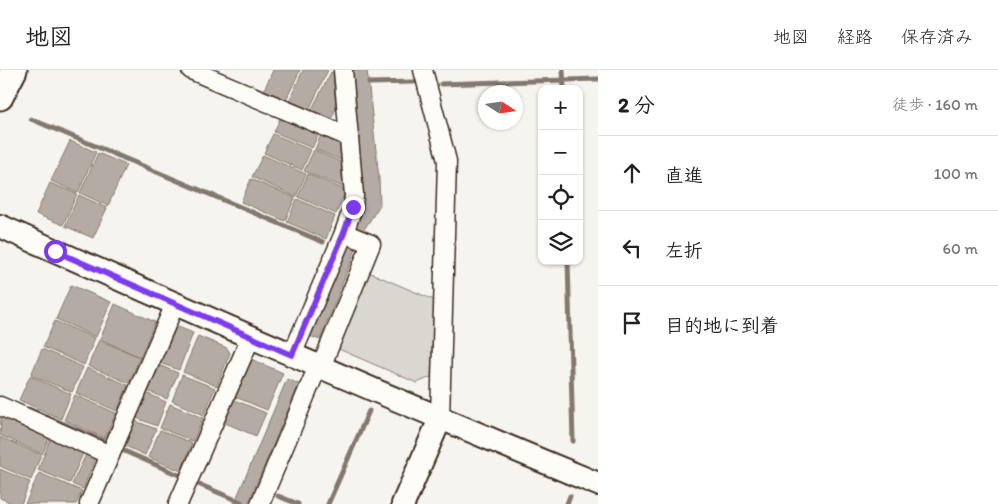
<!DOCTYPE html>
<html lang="ja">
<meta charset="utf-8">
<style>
:root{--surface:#fff;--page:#f2f2f2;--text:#222;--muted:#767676;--line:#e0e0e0}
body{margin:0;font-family:Itim,"Klee One",sans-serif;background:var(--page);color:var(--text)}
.controls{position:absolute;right:15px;top:15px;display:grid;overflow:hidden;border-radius:10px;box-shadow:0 1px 4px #0004}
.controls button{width:45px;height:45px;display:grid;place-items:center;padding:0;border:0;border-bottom:1px solid var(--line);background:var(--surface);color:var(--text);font:25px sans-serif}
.compass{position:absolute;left:478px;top:15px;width:45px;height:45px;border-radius:50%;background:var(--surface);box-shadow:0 1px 4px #0004;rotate:102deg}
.stop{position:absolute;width:15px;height:15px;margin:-11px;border:4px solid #7c3aed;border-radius:50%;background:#fff}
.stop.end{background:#7c3aed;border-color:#fff;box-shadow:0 1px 5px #0008}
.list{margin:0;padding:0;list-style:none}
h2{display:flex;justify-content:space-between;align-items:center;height:65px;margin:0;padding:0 20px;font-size:21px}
h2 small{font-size:16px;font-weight:400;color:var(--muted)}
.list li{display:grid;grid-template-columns:32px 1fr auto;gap:15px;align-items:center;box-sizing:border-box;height:75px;padding:0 20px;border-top:1px solid var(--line)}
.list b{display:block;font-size:19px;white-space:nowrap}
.list em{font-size:16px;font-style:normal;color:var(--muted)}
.icon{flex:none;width:28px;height:28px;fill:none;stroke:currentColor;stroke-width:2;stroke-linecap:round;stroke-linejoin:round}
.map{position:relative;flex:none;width:598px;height:434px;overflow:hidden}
header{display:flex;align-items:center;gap:30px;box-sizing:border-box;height:70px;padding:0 25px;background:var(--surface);border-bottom:1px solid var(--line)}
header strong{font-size:24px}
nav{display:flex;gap:28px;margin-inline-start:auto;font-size:18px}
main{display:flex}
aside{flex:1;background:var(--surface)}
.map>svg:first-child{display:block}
</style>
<header>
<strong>地図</strong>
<nav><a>地図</a><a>経路</a><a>保存済み</a></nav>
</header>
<main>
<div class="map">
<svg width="598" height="434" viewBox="0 0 598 434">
<rect width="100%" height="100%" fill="#f5f4ee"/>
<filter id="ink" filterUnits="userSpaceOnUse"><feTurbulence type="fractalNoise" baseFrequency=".02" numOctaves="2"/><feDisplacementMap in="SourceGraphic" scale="10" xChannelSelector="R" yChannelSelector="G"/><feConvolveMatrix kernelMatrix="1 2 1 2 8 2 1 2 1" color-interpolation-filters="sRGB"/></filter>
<g filter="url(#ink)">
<path fill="#dad6d0" stroke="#8a8077" d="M 366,201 L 434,230 L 431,307 L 417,313 L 334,277 Z"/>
<g fill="#b4aca4" stroke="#84786e">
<path d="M 273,0 L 300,0 L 286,30 L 264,20 Z"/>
<path d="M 303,0 L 328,0 L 309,40 L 289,31 Z"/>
<path d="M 351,0 L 367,0 L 379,108 L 380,135 L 363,161 L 320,270 L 307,265 L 360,136 L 363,126 Z"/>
<path d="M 331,2 L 333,3 L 336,38 L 331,50 L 311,41 Z"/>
<path d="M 283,42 L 321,59 L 312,78 L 274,62 Z"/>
<path d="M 323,60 L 339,67 L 341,90 L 315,79 Z"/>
<path d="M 273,64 L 311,80 L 302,100 L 264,83 Z"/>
<path d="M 70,71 L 96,82 L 78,123 L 51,111 Z"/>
<path d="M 314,80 L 341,92 L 343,117 L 304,101 Z"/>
<path d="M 98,83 L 126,95 L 108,136 L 80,123 Z"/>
<path d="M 263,85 L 306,104 L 296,127 L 252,107 Z"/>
<path d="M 308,104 L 343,119 L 344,125 L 336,144 L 298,127 Z"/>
<path d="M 251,109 L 295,128 L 285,151 L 241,132 Z"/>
<path d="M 50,113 L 77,124 L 63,155 L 36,144 Z"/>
<path d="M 79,125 L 107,138 L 93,168 L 65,156 Z"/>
<path d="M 297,129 L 335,146 L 326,169 L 287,152 Z"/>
<path d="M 71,215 L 111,232 L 96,267 L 56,249 Z"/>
<path d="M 115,234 L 155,252 L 140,287 L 100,269 Z"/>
<path d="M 55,251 L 95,268 L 84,295 L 43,277 Z"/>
<path d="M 176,256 L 193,263 L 179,300 L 157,292 L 171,258 Z"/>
<path d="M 198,266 L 227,278 L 230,283 L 217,316 L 183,302 Z"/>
<path d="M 99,270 L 140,287 L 129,313 L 88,296 Z"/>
<path d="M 42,279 L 83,297 L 72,322 L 31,305 Z"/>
<path d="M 251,289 L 283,303 L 267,340 L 233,326 L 247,293 Z"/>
<path d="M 156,294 L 178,303 L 167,329 L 145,320 Z"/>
<path d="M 87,298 L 128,315 L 117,341 L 76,323 Z"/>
<path d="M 182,305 L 215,318 L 204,345 L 172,331 Z"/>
<path d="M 30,306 L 71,324 L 61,349 L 19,330 Z"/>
<path d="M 287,309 L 299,314 L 248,434 L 234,434 Z"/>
<path d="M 144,322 L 166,332 L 157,356 L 134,347 Z"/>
<path d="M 75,325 L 116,343 L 105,368 L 64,350 Z"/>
<path d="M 232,329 L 266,343 L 256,366 L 223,352 Z"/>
<path d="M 170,334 L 203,348 L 193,371 L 160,358 Z"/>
<path d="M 1,346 L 50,366 L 42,384 L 0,365 Z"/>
<path d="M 133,350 L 156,359 L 145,385 L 123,375 Z"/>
<path d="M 160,360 L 192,373 L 181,401 L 148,387 Z"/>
<path d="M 0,367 L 41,385 L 31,410 L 0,396 Z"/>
<path d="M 51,367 L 84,381 L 70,413 L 38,400 Z"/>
<path d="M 87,382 L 93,384 L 95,390 L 83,419 L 72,414 Z"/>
<path d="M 0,399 L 30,412 L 21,434 L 14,434 L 0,428 Z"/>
<path d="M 39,403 L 82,421 L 76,434 L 25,434 Z"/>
</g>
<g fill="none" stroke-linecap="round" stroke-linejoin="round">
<g stroke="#84786e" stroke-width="5">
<path d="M 563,0 L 564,19"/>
<path d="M 369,13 L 414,12"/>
<path d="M 441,14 L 598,9"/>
<path d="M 31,49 L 323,172"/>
<path d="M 568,191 L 573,371"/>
<path d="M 29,339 L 104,371"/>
<path d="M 122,380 L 179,405"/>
<path d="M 198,414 L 241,432"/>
<path d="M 278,426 L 298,434"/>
<path d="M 328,434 L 369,341"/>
<path d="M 567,434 L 570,426"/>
</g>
<defs>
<g id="minor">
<path d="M 191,0 L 349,67"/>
<path d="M 423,0 L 447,91 L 440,349"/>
<path d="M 292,285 L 344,163 L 353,137 L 354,125 L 343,0"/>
<path d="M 321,297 L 371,174 L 344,163"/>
<path d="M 0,336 L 110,385"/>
<path d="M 89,434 L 175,234"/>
<path d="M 178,434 L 251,267"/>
<path d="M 260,434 L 318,296"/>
</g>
<g id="tertiary">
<path d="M 0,156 C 198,245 397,331 598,414"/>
<path d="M 403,434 L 440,349"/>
</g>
<path id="secondary" d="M 0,27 L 14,0"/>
</defs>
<use href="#minor" stroke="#3b2a1e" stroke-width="21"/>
<use href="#tertiary" stroke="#3b2a1e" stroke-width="26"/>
<use href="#secondary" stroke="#3b2a1e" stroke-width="29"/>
<use href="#minor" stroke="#fdfcf7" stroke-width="18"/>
<use href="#tertiary" stroke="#fdfcf7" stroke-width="22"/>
<use href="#secondary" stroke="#fdfcf7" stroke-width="25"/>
</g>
</g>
<g fill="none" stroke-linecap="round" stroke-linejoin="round" filter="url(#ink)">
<path stroke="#7c3aed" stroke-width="6" d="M 55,181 L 292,285 L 344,163 L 353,137"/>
</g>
</svg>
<div class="controls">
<button>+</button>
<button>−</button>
<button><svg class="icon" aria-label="locate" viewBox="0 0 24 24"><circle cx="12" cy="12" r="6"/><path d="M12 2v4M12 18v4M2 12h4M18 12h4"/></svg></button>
<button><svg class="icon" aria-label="layers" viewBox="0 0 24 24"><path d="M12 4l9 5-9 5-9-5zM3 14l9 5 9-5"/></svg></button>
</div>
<svg class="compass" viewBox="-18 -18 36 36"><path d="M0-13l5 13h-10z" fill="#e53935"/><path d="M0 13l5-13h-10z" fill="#767676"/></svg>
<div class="stop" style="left:55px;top:181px"></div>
<div class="stop end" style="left:353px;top:137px"></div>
</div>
<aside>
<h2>2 分<small>徒歩 · 160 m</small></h2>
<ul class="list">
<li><svg class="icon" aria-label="ahead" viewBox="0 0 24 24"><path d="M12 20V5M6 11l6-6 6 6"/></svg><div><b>直進</b></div><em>100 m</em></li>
<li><svg class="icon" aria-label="left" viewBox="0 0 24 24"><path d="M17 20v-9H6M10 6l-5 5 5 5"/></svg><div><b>左折</b></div><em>60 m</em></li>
<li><svg class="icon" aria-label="arrive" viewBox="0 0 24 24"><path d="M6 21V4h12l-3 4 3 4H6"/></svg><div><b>目的地に到着</b></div></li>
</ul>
</aside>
</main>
